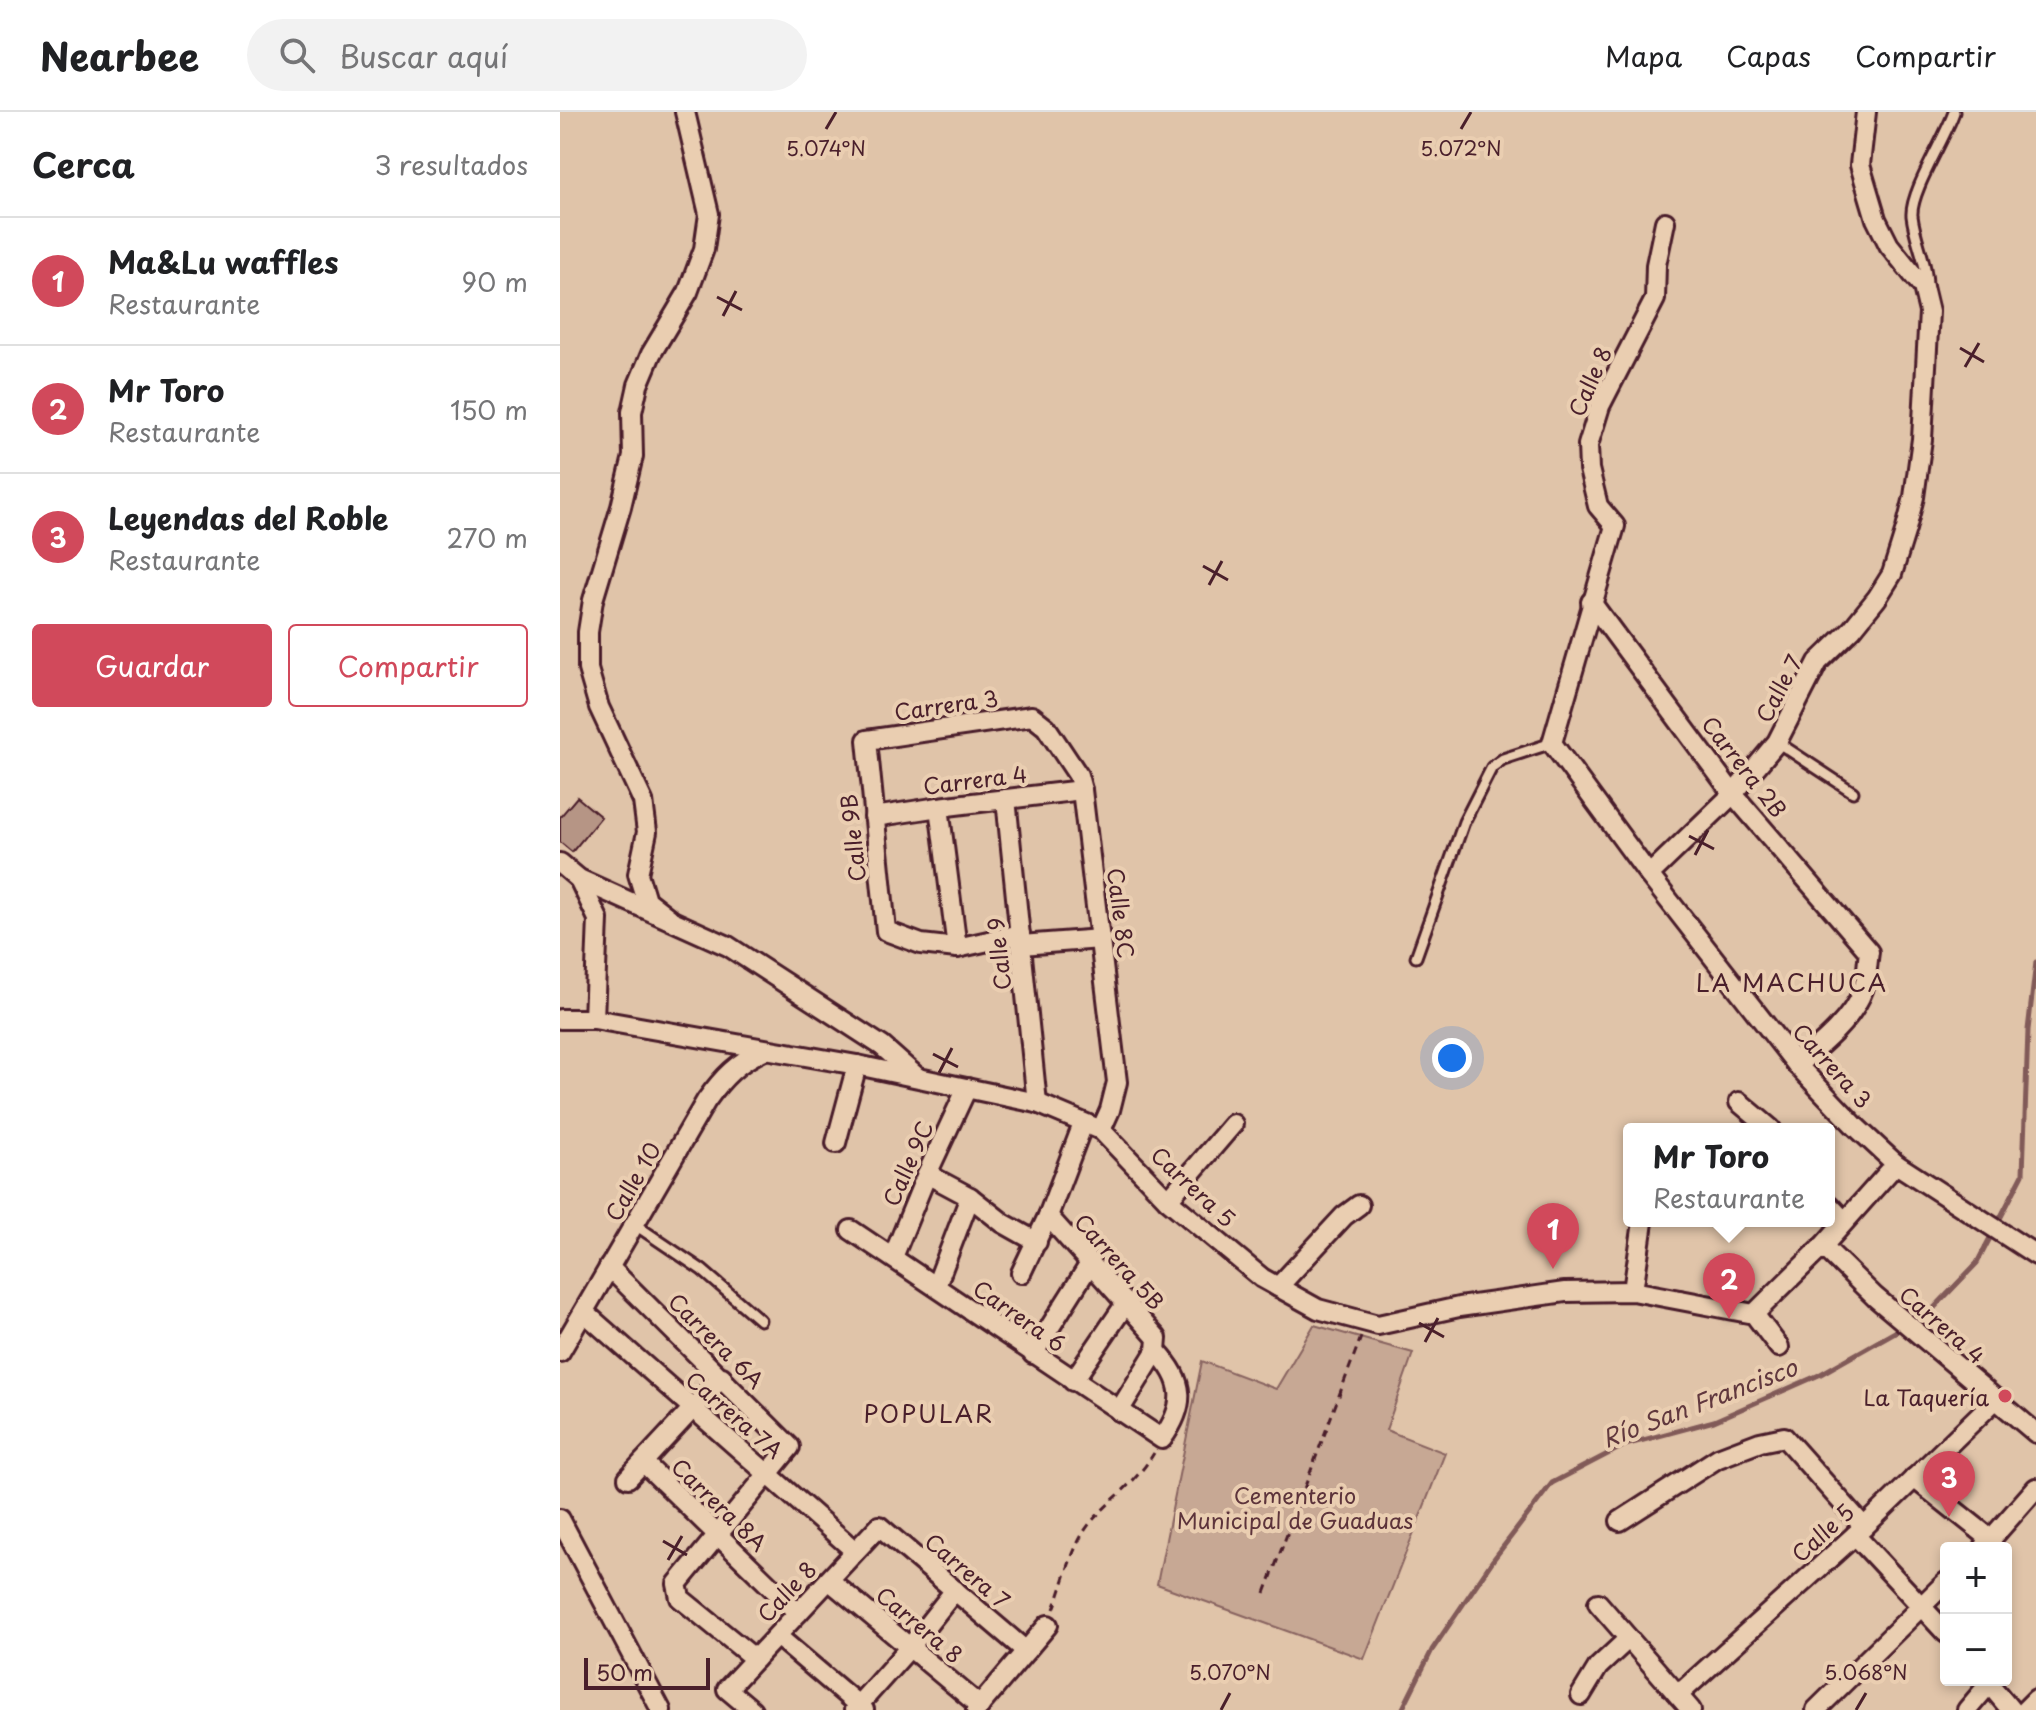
<!DOCTYPE html>
<html lang="es">
<meta charset="utf-8">
<style>
:root{--surface:#fff;--page:#f2f2f2;--text:#202124;--muted:#757577;--line:#e0e0e0;--accent:#d1495b}
body{margin:0;font-family:"Playpen Sans",sans-serif;background:var(--page);color:var(--text)}
.controls{position:absolute;right:24px;bottom:24px;display:grid;overflow:hidden;border-radius:8px;box-shadow:0 4px 12px #0003}
.controls button{width:72px;height:72px;display:grid;place-items:center;padding:0;border:0;border-bottom:2px solid var(--line);background:var(--surface);color:var(--text);font:40px sans-serif}
.scale{position:absolute;left:24px;bottom:20px;width:126px;box-sizing:border-box;padding-left:8px;border:4px solid #4a1f2b;border-top:0;font-size:22px;line-height:28px;white-space:nowrap;color:#4a1f2b;-webkit-text-stroke:6px #eaceb1;paint-order:stroke}
.you{position:absolute;left:892px;top:946px;width:28px;height:28px;margin:-20px;border:6px solid #fff;border-radius:50%;background:#1a73e8;box-shadow:0 0 0 12px #1a73e833}
.badge{display:grid;place-items:center;width:52px;height:52px;border-radius:50%;background:var(--accent);color:#fff;font-size:26px;font-weight:700}
.pin{position:absolute;translate:-50% -66px;filter:drop-shadow(0 2px 4px #0008)}
.pin::after{content:'';position:absolute;top:42px;width:28px;height:24px;background:inherit;clip-path:polygon(0 0,100% 0,50% 100%)}
.popup{position:absolute;left:1063px;top:1011px;width:212px;height:104px;box-sizing:border-box;display:grid;place-content:center;border-radius:8px;background:var(--surface);filter:drop-shadow(0 2px 6px #0005);font-size:26px;white-space:nowrap;color:var(--muted)}
.popup b{font-size:30px;color:var(--text)}
.popup::after{content:'';position:absolute;left:50%;top:100%;margin-left:-16px;border:16px solid transparent;border-top-color:var(--surface)}
.list{margin:0;padding:0;list-style:none}
h2{display:flex;justify-content:space-between;align-items:center;height:104px;margin:0;padding:0 32px;font-size:34px}
h2 small{font-size:26px;font-weight:400;color:var(--muted)}
.list li{display:grid;grid-template-columns:52px 1fr auto;gap:24px;align-items:center;box-sizing:border-box;height:128px;padding:0 32px;border-top:2px solid var(--line)}
.list b{display:block;font-size:30px;white-space:nowrap}
.list p{margin:0;font-size:26px;white-space:nowrap;color:var(--muted)}
.list em{font-size:26px;font-style:normal;color:var(--muted)}
.actions{display:flex;gap:16px;padding:24px 32px}
.actions a{flex:1;padding:18px 0;border:2px solid var(--accent);border-radius:8px;text-align:center;font-size:28px;color:var(--accent)}
.actions .main{background:var(--accent);color:#fff}
.icon{flex:none;width:44px;height:44px;fill:none;stroke:currentColor;stroke-width:2;stroke-linecap:round;stroke-linejoin:round}
.map{position:relative;flex:none;width:1476px;height:1598px;overflow:hidden}
header{display:flex;align-items:center;gap:48px;box-sizing:border-box;height:112px;padding:0 40px;background:var(--surface);border-bottom:2px solid var(--line)}
header strong{font-size:38px}
nav{display:flex;gap:44px;margin-inline-start:auto;font-size:28px}
.search{width:560px;height:72px;background:var(--page);display:flex;align-items:center;gap:20px;box-sizing:border-box;padding:0 28px;border-radius:44px;color:var(--muted);font-size:30px}
main{display:flex}
aside{flex:1;background:var(--surface)}
.map>svg:first-child{display:block}
</style>
<header>
<strong>Nearbee</strong>
<div class="search"><svg class="icon" aria-label="search" viewBox="0 0 24 24"><circle cx="10" cy="10" r="6"/><path d="M15 15l6 6"/></svg>Buscar aquí</div>
<nav><a>Mapa</a><a>Capas</a><a>Compartir</a></nav>
</header>
<main>
<aside>
<h2>Cerca<small>3 resultados</small></h2>
<ul class="list">
<li><span class="badge">1</span><div><b>Ma&amp;Lu waffles</b><p>Restaurante</p></div><em>90 m</em></li>
<li><span class="badge">2</span><div><b>Mr Toro</b><p>Restaurante</p></div><em>150 m</em></li>
<li><span class="badge">3</span><div><b>Leyendas del Roble</b><p>Restaurante</p></div><em>270 m</em></li>
</ul>
<div class="actions"><a class="main">Guardar</a><a>Compartir</a></div>
</aside>
<div class="map">
<svg width="1476" height="1598" viewBox="0 0 1476 1598">
<rect width="100%" height="100%" fill="#e0c4a9"/>
<filter id="ink" filterUnits="userSpaceOnUse"><feTurbulence type="fractalNoise" baseFrequency=".0125" numOctaves="2"/><feDisplacementMap in="SourceGraphic" scale="16" xChannelSelector="R" yChannelSelector="G"/><feConvolveMatrix kernelMatrix="1 2 1 2 8 2 1 2 1" color-interpolation-filters="sRGB"/></filter>
<g filter="url(#ink)">
<path fill="#c7a894" stroke="#886460" stroke-width="2" d="M 754,1213 L 853,1241 L 826,1318 L 885,1341 L 804,1547 L 597,1472 L 642,1249 L 716,1277 Z"/>
<g fill="none" stroke-linecap="round" stroke-linejoin="round">
<g stroke="#815a59" stroke-width="5">
<path d="M 1350,1211 L 1372,1198 L 1417,1151 L 1463,1062 L 1468,918 L 1476,850"/>
<path d="M 842,1598 L 872,1538 L 933,1448 L 992,1371 L 1065,1333 L 1154,1309 L 1259,1263 L 1342,1216"/>
</g>
</g>
<path fill="#b69585" stroke="#4a1f2b" stroke-width="2" d="M 17,685 L 41,705 L 12,740 L 0,730 L 0,705 Z"/>
<g fill="none" stroke-linecap="round" stroke-linejoin="round">
<defs>
<g id="lane">
<path d="M 1367,177 C 1368,152 1355,129 1352,104 C 1350,80 1385,27 1394,0"/>
<path d="M 1217,630 L 1293,680"/>
<path d="M 856,845 L 904,710 L 932,655 L 943,647 L 992,631"/>
<path d="M 74,1112 L 142,1158 L 200,1208"/>
</g>
<g id="street">
<path d="M 1105,110 L 1096,153 L 1095,187 L 1040,294 L 1028,333 L 1029,357 L 1038,394 L 1055,414 L 992,631 L 1089,763 L 1237,953 L 1294,1013 L 1336,1052 L 1476,1143"/>
<path d="M 1031,490 L 1173,682 L 1309,840 C 1307,852 1307,867 1303,878 C 1292,908 1261,933 1237,953"/>
<path d="M 446,687 L 477,991"/>
<path d="M 379,695 L 397,836"/>
<path d="M 314,705 L 379,695 L 522,678"/>
<path d="M 0,751 L 19,767 L 168,834 L 322,934 L 357,965"/>
<path d="M 1089,763 L 1173,682 L 1217,630 L 1258,550 L 1292,517 L 1317,486 L 1332,462 L 1346,417 L 1354,385 L 1362,327 L 1369,200 L 1363,175 L 1329,133 L 1316,107 L 1300,53 L 1306,0"/>
<path d="M 19,767 L 38,807 L 34,907"/>
<path d="M 109,806 L 86,788 L 78,762 L 87,720 L 83,689 L 39,595 L 28,557 L 28,520 L 33,488 L 61,395 L 73,344 L 72,300 L 78,273 L 91,242 L 128,180 L 144,137 L 149,102 L 125,0"/>
<path d="M 460,822 L 397,836 L 361,832 L 326,819 L 307,628 L 472,604 L 486,615 L 518,663 L 522,678 L 557,970 L 550,998 L 541,1018"/>
<path d="M 461,833 L 541,827"/>
<path d="M 0,907 L 34,907 L 297,953 L 477,991 L 541,1018 L 608,1088 L 702,1166 L 758,1197 L 818,1213 L 899,1195 L 1005,1180 L 1073,1179 L 1194,1202 L 1219,1235"/>
<path d="M 1179,990 L 1211,1017"/>
<path d="M 276,1031 L 297,953"/>
<path d="M 367,1062 L 410,1085 L 443,1111 L 477,1130"/>
<path d="M 608,1088 L 673,1012"/>
<path d="M 1269,1093 L 1284,1109"/>
<path d="M 488,1104 L 597,1226 L 596,1239 L 559,1299"/>
<path d="M 291,1118 L 602,1327 C 626,1294 626,1269 596,1239"/>
<path d="M 1263,1134 L 1315,1185 L 1476,1321"/>
<path d="M 333,1145 L 367,1062 L 407,976"/>
<path d="M 49,1155 L 230,1335 L 117,1472 L 120,1486 L 195,1547"/>
<path d="M 461,1161 L 488,1104 L 523,1012"/>
<path d="M 376,1174 L 410,1085"/>
<path d="M 718,1175 L 784,1104 L 799,1093"/>
<path d="M 1073,1179 L 1083,1110"/>
<path d="M 24,1200 L 295,1439"/>
<path d="M 1194,1202 L 1263,1134 L 1336,1052"/>
<path d="M 0,1240 L 146,989 C 163,965 178,950 204,938"/>
<path d="M 473,1242 L 531,1150"/>
<path d="M 513,1269 L 566,1191"/>
<path d="M 83,1350 L 238,1501"/>
<path d="M 68,1366 L 162,1265"/>
<path d="M 1354,1366 L 1432,1428"/>
<path d="M 0,1407 L 101,1598"/>
<path d="M 1060,1409 L 1158,1346 L 1200,1330 L 1224,1325 L 1304,1415"/>
<path d="M 1295,1423 L 1386,1521"/>
<path d="M 1425,1434 L 1476,1376"/>
<path d="M 269,1468 L 420,1594"/>
<path d="M 1038,1491 L 1131,1598"/>
<path d="M 217,1524 L 304,1598"/>
<path d="M 1426,1568 L 1451,1598"/>
<path d="M 1021,1583 L 1038,1555 L 1068,1527"/>
<path d="M 1118,1583 L 1304,1415 L 1435,1288"/>
<path d="M 192,1598 L 167,1577 L 319,1414 L 466,1539"/>
<path d="M 294,1598 L 350,1535 L 395,1478"/>
<path d="M 416,1598 L 488,1513"/>
<path d="M 1256,1598 L 1386,1470"/>
<path d="M 1407,1598 L 1429,1572"/>
<path d="M 1465,1598 L 1476,1587"/>
</g>
</defs>
<use href="#lane" stroke="#4a1f2b" stroke-width="15"/>
<use href="#street" stroke="#4a1f2b" stroke-width="24"/>
<g stroke="#4a1f2b" stroke-width="3" stroke-dasharray="8 6" stroke-linecap="butt">
<path d="M 705,1481 L 801,1225"/>
<path d="M 494,1497 C 505,1469 511,1434 531,1410 C 553,1385 575,1372 594,1341"/>
</g>
<use href="#lane" stroke="#eaceb1" stroke-width="9"/>
<use href="#street" stroke="#eaceb1" stroke-width="18"/>
</g>
</g>
<path fill="none" stroke="#4a1f2b" stroke-width="3" d="M 266,17 L 276,0M 901,17 L 911,0M 157,185 L 182,198M 163,204 L 176,179M 1400,236 L 1424,250M 1405,255 L 1419,231M 643,454 L 668,468M 649,473 L 662,449M 1129,724 L 1154,737M 1135,743 L 1148,718M 373,942 L 398,955M 379,961 L 392,936M 859,1211 L 884,1225M 865,1230 L 878,1206M 103,1429 L 127,1443M 108,1448 L 122,1424M 661,1598 L 670,1581M 1296,1598 L 1306,1581"/>
<circle fill="#d1495b" stroke="#eaceb1" stroke-width="3" cx="1445" cy="1284" r="8"/>
<g text-anchor="middle" dominant-baseline="central" stroke-width="8" stroke-linejoin="round" paint-order="stroke">
<g font-size="22" fill="#4a1f2b" stroke="#eaceb1">
<text transform="translate(1029 269) rotate(-66)">Calle 8</text>
<text transform="translate(1218 576) rotate(-62)">Calle 7</text>
<text transform="translate(386 592) rotate(-8)">Carrera 3</text>
<text transform="translate(1185 654) rotate(52)">Carrera 2B</text>
<text transform="translate(415 667) rotate(-7)">Carrera 4</text>
<text transform="translate(292 726) rotate(-96)">Calle 9B</text>
<text transform="translate(562 801) rotate(83)">Calle 8C</text>
<text transform="translate(438 842) rotate(-96)">Calle 9</text>
<text transform="translate(1273 953) rotate(48)">Carrera 3</text>
<text transform="translate(347 1051) rotate(-66)">Calle 9C</text>
<text transform="translate(72 1069) rotate(-60)">Calle 10</text>
<text transform="translate(634 1074) rotate(43)">Carrera 5</text>
<text transform="translate(560 1149) rotate(48)">Carrera 5B</text>
<text transform="translate(460 1203) rotate(35)">Carrera 6</text>
<text transform="translate(1383 1212) rotate(41)">Carrera 4</text>
<text transform="translate(157 1228) rotate(45)">Carrera 6A</text>
<text transform="translate(175 1302) rotate(41)">Carrera 7A</text>
<text transform="translate(160 1392) rotate(44)">Carrera 8A</text>
<text transform="translate(1262 1420) rotate(-42)">Calle 5</text>
<text transform="translate(408 1458) rotate(40)">Carrera 7</text>
<text transform="translate(226 1479) rotate(-47)">Calle 8</text>
<text transform="translate(360 1512) rotate(40)">Carrera 8</text>
</g>
<g font-size="22" fill="#4a1f2b" stroke="#eaceb1" text-anchor="end">
<text x="1429" y="1284">La Taquería</text>
</g>
<g font-size="22" fill="#5d343b" stroke="#eaceb1">
<text x="735" y="1382">Cementerio<tspan x="735" dy="25">Municipal de Guaduas</tspan></text>
</g>
<g font-size="24" letter-spacing="2" fill="#4a1f2b" stroke="#eaceb1">
<text x="1232" y="870">LA MACHUCA</text>
<text x="369" y="1301">POPULAR</text>
</g>
<g font-size="24" font-style="italic" fill="#61383e" stroke="#eaceb1">
<text transform="translate(1139 1290) rotate(-21)">Río San Francisco</text>
</g>
</g>
<g font-size="20" text-anchor="middle" fill="#4a1f2b" stroke="#eaceb1" stroke-width="8" stroke-linejoin="round" paint-order="stroke">
<text x="266" y="44">5.074°N</text>
<text x="901" y="44">5.072°N</text>
<text x="670" y="1568">5.070°N</text>
<text x="1306" y="1568">5.068°N</text>
</g>
</svg>
<div class="controls">
<button>+</button>
<button>−</button>
</div>
<div class="scale">50 m</div>
<div class="you"></div>
<div class="pin badge" style="left:993px;top:1157px">1</div>
<div class="pin badge" style="left:1169px;top:1207px">2</div>
<div class="popup"><b>Mr Toro</b>Restaurante</div>
<div class="pin badge" style="left:1389px;top:1405px">3</div>
</div>
</main>
